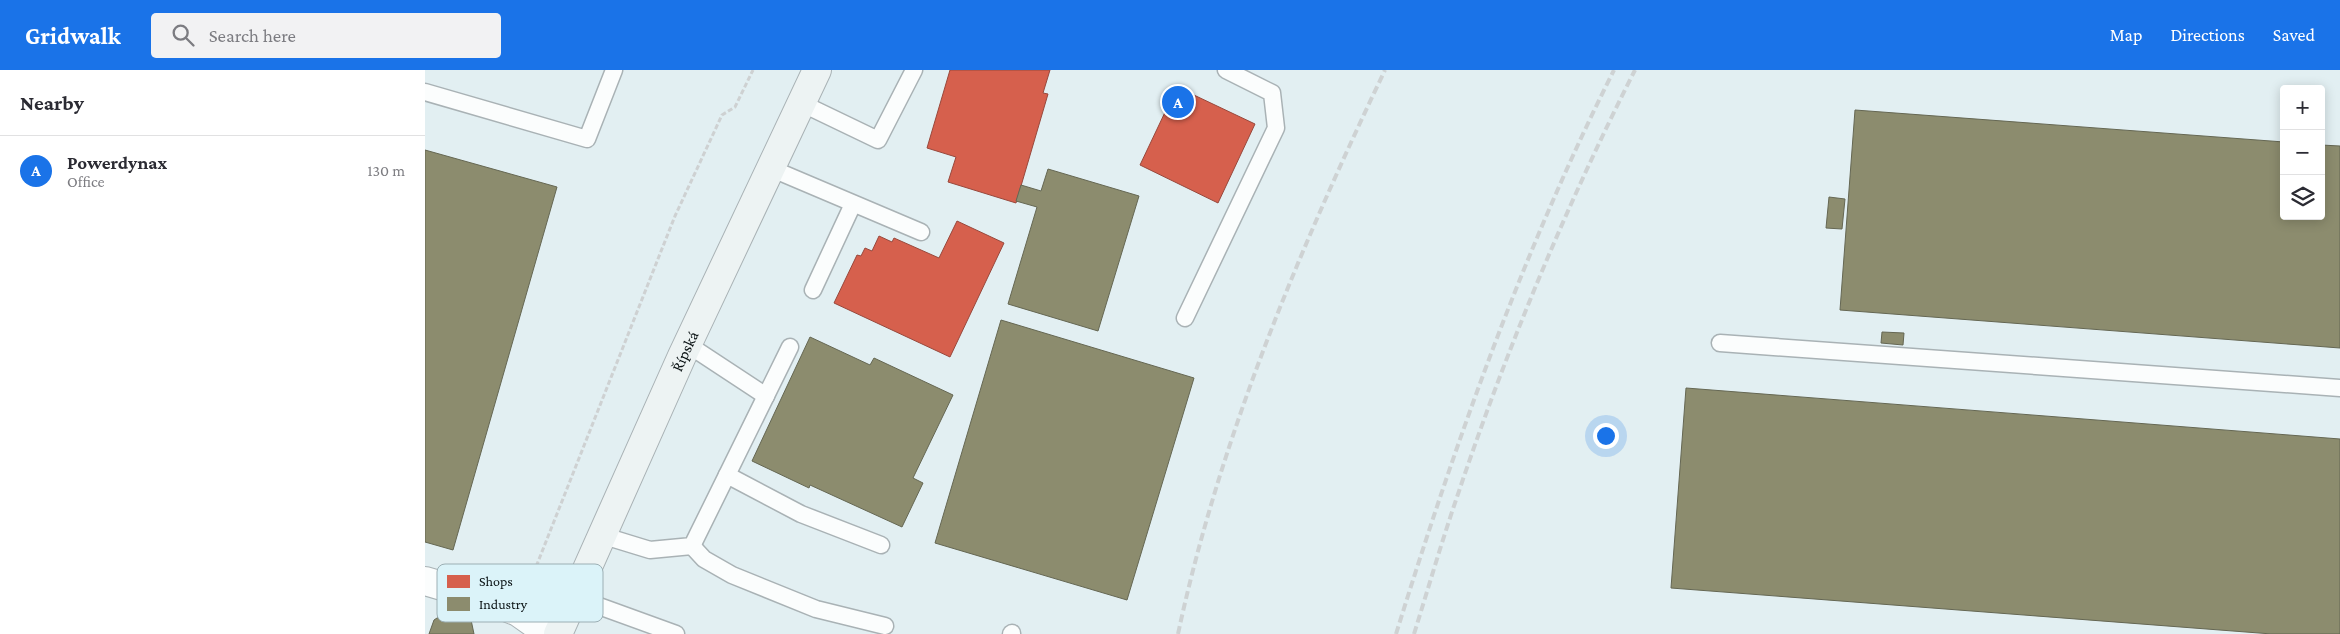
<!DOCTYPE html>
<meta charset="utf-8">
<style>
:root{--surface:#fff;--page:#f2f2f3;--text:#2b2b33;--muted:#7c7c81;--line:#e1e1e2;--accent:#1a73e8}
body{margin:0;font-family:"Crimson Pro",serif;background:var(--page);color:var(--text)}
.controls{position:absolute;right:15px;top:15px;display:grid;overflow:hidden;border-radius:5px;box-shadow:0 2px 12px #0003}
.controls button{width:45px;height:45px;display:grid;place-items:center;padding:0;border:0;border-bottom:1px solid var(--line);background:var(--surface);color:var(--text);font:25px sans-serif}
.you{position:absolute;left:1180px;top:365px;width:18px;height:18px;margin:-12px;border:4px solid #fff;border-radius:50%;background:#1a73e8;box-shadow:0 0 0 8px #1a73e833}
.badge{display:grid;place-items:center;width:32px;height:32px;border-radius:50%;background:var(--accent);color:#fff;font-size:16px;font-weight:700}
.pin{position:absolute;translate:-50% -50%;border:2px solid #fff;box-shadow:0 1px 5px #0006}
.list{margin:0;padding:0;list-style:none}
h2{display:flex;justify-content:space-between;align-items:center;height:65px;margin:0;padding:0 20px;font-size:21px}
h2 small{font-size:16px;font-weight:400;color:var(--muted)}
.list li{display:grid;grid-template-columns:32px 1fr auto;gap:15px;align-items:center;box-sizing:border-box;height:70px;padding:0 20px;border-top:1px solid var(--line)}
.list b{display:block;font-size:19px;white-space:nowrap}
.list p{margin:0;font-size:16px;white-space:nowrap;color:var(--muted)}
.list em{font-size:16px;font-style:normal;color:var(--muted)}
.icon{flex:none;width:28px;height:28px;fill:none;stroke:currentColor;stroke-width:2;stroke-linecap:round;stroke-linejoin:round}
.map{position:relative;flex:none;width:1915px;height:564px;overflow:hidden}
header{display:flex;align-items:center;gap:30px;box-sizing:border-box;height:70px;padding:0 25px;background:var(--accent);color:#fff}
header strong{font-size:24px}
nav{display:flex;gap:28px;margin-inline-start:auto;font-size:18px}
.search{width:350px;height:45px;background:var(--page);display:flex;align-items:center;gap:12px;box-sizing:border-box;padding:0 18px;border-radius:5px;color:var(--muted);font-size:19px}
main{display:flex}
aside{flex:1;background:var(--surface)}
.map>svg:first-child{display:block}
</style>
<header>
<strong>Gridwalk</strong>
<div class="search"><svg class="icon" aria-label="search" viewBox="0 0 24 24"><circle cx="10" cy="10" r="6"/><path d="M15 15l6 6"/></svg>Search here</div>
<nav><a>Map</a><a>Directions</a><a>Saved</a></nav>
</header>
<main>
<aside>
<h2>Nearby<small></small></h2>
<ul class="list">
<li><span class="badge">A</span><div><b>Powerdynax</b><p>Office</p></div><em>130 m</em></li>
</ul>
</aside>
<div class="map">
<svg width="1915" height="564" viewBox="0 0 1915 564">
<rect width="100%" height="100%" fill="#e2eff2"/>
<g fill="#d6604d" stroke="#98483c">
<path d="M 525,0 L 625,0 L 618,23 L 623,24 L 591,133 L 523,112 L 531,87 L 502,78 Z"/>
<path d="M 752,17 L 830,54 L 793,133 L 715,95 Z"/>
<path d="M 532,151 L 579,173 L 525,287 L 409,233 L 432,185 L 436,186 L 440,178 L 447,181 L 454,166 L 467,172 L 469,168 L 514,188 Z"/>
</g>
<g fill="#8c8c6e" stroke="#656753">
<path d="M 1430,40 L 1859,72 L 1859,146 L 1896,146 L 1896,75 L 1915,76 L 1915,278 L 1415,240 Z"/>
<path d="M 0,80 L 132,117 L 28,480 L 0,472 Z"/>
<path d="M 623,99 L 714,126 L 673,261 L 583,234 L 612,137 L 591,131 L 596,115 L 616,121 Z"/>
<path d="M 1404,127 L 1420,129 L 1417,159 L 1401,158 Z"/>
<path d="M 576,250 L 769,308 L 702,530 L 510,473 Z"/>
<path d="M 1457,262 L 1479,263 L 1478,275 L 1456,273 Z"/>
<path d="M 385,267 L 445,295 L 449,288 L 528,325 L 488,408 L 498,413 L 477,457 L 385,415 L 384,418 L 327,391 Z"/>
<path d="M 1261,318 L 1915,369 L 1915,564 L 1847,564 L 1246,518 Z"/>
<path d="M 27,538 L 45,545 L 49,564 L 4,564 L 9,550 Z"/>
</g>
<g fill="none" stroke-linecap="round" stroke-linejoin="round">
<defs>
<g id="lane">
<path d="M 0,22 L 162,69 L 189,0"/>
<path d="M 376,33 L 453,70 L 489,0"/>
<path d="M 345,98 L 496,162"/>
<path d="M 388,220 L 428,134"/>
<path d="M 760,248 L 851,58 L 847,23 L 801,0"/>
<path d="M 1295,273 L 1915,318"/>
<path d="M 262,274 L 341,326"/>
<path d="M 302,405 L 365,277"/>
<path d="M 176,465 L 225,480 L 267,476 L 302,405 L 376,444 L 456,475"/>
<path d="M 267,476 L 279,489 L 307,505 L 391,539 L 460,556"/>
<path d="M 149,527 L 251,564"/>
<path d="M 586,564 L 587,563"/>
</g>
<path id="street" d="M 0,511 L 58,528 L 93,542 L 124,564"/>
<g id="secondary">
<path id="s1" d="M 133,564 L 257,286 L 392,0"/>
</g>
</defs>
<use href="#lane" stroke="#a9b2b5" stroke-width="19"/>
<use href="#street" stroke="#a9b2b5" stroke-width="30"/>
<use href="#secondary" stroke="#a9b2b5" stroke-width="30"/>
<path stroke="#ced1d2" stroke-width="3" stroke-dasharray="5 2.5" stroke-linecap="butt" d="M 103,517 L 250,146 L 297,45 L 310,37 L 328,0"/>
<use href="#lane" stroke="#fbfdfd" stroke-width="16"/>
<use href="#street" stroke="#fbfdfd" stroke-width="28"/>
<use href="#secondary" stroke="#edf3f3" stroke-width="28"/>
<g stroke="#ced2d3" stroke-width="4" stroke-dasharray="8 4" stroke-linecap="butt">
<path d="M 753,564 C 795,368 874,180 960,0"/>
<path d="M 971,564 C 1031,371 1098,181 1189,0"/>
<path d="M 989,564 C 1003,519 1016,474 1031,430 C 1080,283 1140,138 1210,0"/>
</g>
</g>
<g text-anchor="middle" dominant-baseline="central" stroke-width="5" stroke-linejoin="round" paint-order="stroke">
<g font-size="16" fill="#091113" stroke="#dbf3f9">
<text stroke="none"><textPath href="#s1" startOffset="310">Řípská</textPath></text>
</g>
</g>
<rect x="12" y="494" width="166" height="58" rx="8" fill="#dbf3f9" stroke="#9cafb4" stroke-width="1"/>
<rect x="22" y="505" width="23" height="13" fill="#d6604d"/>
<rect x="22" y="527" width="23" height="14" fill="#8c8c6e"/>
<g font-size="14" fill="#091113">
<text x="54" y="516">Shops</text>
<text x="54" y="539">Industry</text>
</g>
</svg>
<div class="controls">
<button>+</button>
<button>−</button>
<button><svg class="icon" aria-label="layers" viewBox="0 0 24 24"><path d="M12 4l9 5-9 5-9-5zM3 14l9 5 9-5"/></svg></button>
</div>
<div class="you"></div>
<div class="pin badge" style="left:753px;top:32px">A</div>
</div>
</main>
